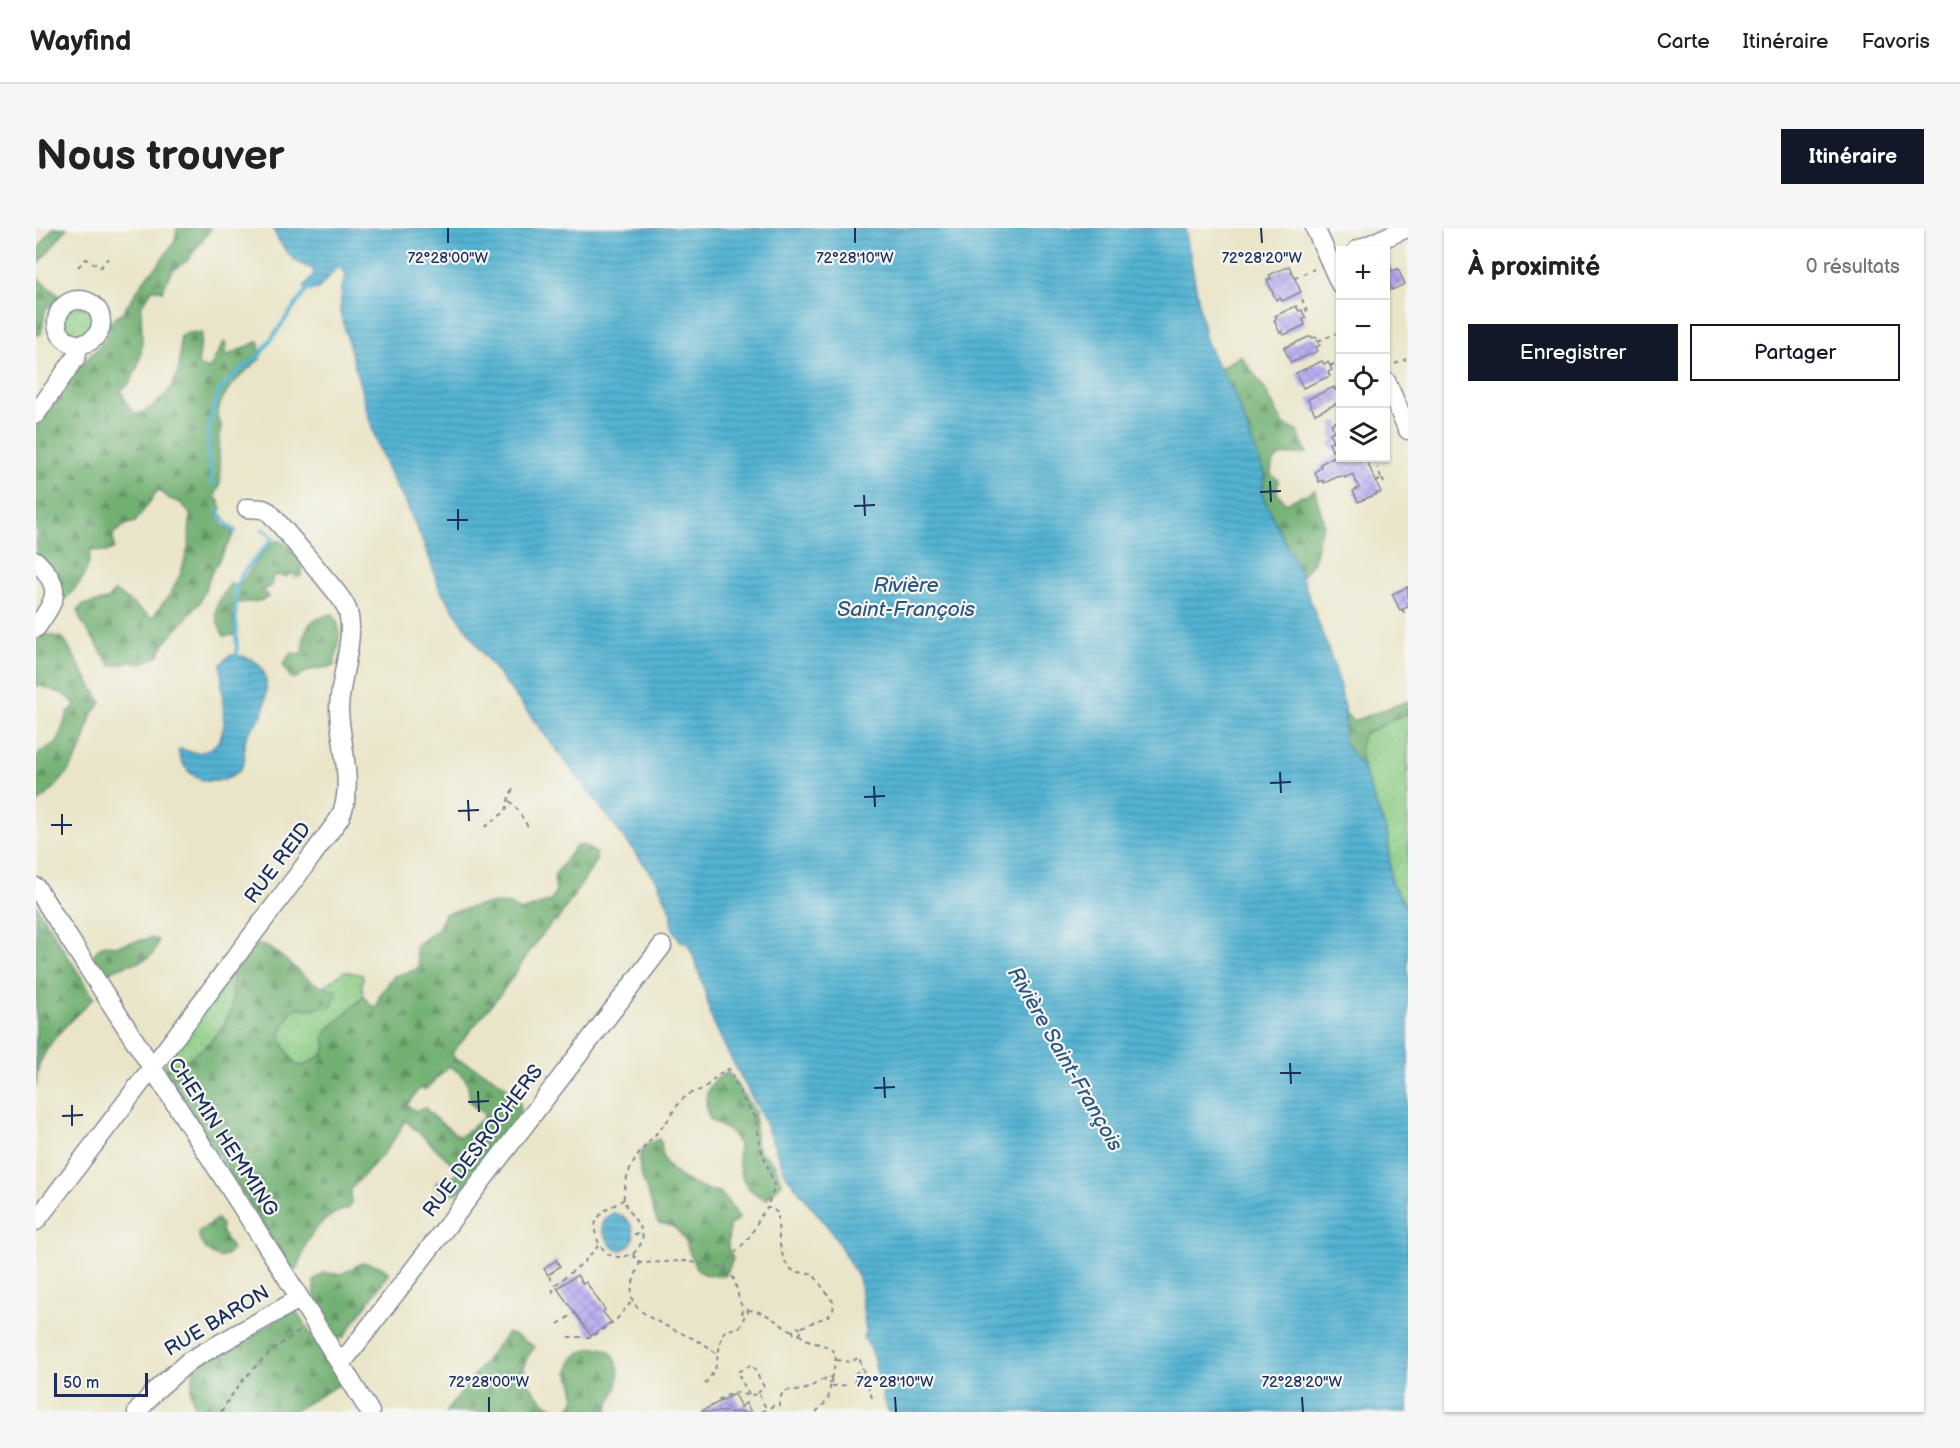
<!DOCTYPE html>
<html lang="fr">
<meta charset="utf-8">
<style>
:root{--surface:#fff;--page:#f6f6f6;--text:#222;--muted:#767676;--line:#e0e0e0;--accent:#111827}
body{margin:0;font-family:"Balsamiq Sans",sans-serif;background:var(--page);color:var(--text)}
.controls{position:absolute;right:18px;top:18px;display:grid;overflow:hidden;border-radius:0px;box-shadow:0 2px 4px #0004}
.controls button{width:54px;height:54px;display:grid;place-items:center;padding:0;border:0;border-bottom:2px solid var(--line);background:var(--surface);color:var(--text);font:30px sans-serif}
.scale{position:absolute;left:18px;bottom:15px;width:94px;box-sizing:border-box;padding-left:6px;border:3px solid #1b2f5e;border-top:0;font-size:16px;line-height:21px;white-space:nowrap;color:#1b2f5e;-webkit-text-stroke:4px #f6f6f2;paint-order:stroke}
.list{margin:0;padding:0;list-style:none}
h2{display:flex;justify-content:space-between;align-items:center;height:78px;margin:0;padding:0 24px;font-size:26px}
h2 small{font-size:20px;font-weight:400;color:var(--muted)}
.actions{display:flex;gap:12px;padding:18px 24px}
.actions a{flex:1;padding:14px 0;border:2px solid var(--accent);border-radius:0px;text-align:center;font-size:21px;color:var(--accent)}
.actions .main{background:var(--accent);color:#fff}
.icon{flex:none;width:33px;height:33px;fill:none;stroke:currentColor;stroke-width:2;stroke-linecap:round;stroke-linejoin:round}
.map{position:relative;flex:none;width:1372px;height:1184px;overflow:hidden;border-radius:0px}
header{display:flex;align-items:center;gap:36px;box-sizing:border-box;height:84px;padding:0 30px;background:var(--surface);border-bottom:2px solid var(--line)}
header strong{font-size:28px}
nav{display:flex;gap:33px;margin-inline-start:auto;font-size:21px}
.intro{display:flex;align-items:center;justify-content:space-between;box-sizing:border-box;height:144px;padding:0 36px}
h1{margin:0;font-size:42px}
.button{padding:15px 27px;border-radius:0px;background:var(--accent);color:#fff;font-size:21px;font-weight:700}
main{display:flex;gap:36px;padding:0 36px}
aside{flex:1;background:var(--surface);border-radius:0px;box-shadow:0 2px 4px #0004}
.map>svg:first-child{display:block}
</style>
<header>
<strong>Wayfind</strong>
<nav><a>Carte</a><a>Itinéraire</a><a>Favoris</a></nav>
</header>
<div class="intro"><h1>Nous trouver</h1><a class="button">Itinéraire</a></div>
<main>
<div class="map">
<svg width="1372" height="1184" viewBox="0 0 1372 1184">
<defs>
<pattern id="grass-dots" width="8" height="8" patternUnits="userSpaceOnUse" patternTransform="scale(1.5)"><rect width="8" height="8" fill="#8dcd84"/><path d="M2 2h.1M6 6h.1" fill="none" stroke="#79b074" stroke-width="1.8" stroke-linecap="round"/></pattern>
<pattern id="forest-firs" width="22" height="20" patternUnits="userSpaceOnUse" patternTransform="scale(1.5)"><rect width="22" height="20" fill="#72b072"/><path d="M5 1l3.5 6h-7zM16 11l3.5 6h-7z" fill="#5d9061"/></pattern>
<pattern id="water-rules" width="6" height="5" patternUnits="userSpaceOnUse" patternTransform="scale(1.5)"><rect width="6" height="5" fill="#53b3d2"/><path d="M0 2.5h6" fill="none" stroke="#4492ae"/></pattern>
<pattern id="building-cross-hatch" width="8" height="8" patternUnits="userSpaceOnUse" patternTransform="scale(1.5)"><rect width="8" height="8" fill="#b0a3f0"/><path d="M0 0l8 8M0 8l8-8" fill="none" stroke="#8e85c6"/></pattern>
</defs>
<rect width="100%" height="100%" fill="#f6f6f2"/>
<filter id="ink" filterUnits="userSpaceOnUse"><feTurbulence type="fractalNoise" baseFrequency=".0167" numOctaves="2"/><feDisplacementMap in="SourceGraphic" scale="12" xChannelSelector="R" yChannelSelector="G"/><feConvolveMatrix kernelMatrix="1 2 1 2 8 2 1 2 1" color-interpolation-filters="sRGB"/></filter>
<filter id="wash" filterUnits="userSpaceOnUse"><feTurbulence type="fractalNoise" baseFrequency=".008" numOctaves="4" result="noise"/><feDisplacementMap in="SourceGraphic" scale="24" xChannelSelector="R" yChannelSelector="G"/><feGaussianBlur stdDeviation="1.35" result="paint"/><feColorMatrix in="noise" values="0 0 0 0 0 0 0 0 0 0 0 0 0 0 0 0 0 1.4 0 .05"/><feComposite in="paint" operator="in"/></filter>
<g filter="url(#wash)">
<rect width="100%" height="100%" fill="#eae5c8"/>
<g fill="url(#grass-dots)" stroke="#547e71" stroke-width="1.5">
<circle cx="43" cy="94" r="16"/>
<path d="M 1372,485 L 1372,681 L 1355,655 L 1352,609 L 1327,541 L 1324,520 L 1327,506 Z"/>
<path d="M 309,743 L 327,747 L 326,759 L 328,768 L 291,803 C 287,811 291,818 288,826 L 267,838 L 260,837 C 256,830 246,820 245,812 C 243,805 252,784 258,781 C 263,778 268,780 273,781 L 290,761 L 287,759 Z"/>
<path d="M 198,745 L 196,782 L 187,797 L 168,821 L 161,826 L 131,841 L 130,845 L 128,839 L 130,833 Z"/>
</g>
<g fill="url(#forest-firs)" stroke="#467068" stroke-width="1.5" fill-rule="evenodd">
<path d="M 17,0 L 31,0 L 0,39 L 0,24 Z"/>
<path d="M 141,0 L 175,0 L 152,32 L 136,43 L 126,63 L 117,60 L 105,78 L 106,112 L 105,125 L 101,140 L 94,155 L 85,162 L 91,176 L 100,187 C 112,183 118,178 127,169 C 146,150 144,134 144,108 C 151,104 158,104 166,105 L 162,137 L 173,141 L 188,114 L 191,116 L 190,128 L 223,113 L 224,131 C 209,143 180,168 182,189 C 183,193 185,195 185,198 C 185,208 182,216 183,226 C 184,246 188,251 178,270 L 182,271 L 185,281 L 181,284 C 184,296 188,300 198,306 L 175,346 L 164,374 L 128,416 L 122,428 L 105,436 L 96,434 L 75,438 L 44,391 L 42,382 L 47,377 L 71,372 L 79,363 L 116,390 L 134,366 L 145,345 L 153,317 L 154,286 L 145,275 L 134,271 L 122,262 L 99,294 L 91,296 L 77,306 L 78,320 L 70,324 L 54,322 C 54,345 42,360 25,374 L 0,326 L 0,195 L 42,140 L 64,118 L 70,109 L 73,95 L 87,84 L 110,49 L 123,36 L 139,13 Z"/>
<path d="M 0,49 L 23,68 L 16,78 L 10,79 L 5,106 L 0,107 Z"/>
<path d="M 1205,128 L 1228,160 L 1248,197 L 1261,203 L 1271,225 L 1243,228 L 1236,236 L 1235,246 L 1242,252 L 1241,265 L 1250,275 L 1279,262 L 1288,296 L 1282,312 L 1279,330 L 1266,349 L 1226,267 L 1228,246 L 1199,168 L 1183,140 Z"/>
<path d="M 241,312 C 255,316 268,333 265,348 L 260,349 L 256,345 L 249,349 L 241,347 L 236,350 L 236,357 L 227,362 L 232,369 L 224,373 L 201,375 L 196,380 L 199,407 L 188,408 C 174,385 180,374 195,355 L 202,359 C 211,348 231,316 241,312 Z"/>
<path d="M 296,386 C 309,400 301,421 298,438 C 290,440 280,440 272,443 C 257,450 257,458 247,436 L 255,425 L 260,426 L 268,424 C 265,400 273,391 296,386 Z"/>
<path d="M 7,406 L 27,410 L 65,474 C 63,480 60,480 57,485 C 51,493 51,507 47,517 C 37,540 20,561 0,576 L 0,532 L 4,524 L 21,515 L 32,485 L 39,478 C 35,465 12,462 1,456 L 0,461 L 0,416 Z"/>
<path d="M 1372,473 L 1372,485 L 1327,506 L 1324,520 L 1327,541 L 1308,514 L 1309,485 L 1317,493 Z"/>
<path d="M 548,617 L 560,625 L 560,633 L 556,640 L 520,694 L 518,692 L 496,720 L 466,764 L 416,825 L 418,830 C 434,836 477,858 483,873 C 486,880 483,885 480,892 C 470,906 434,961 421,965 C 413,967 405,964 399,959 L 401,953 L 415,952 L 422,941 L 369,892 C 356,920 335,938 315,961 L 315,975 L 311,981 C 294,984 275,1002 269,1019 C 265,1029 266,1036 257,1045 L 130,845 L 131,841 C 159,829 183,812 195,783 C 199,772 195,758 198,747 C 200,736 212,725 218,716 C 239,717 255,739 271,750 C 280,757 291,761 302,763 L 296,778 L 272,781 L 266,779 L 259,780 L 255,784 L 245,805 L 245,813 L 260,837 L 267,838 L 288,826 L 290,818 L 288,809 L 291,803 L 328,768 L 334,776 L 340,780 L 344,767 L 358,748 L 379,742 L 383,738 L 379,718 L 402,701 L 409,686 C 424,682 457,672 472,676 C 477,678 479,682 485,683 L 515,673 L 520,662 L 518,648 L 539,619 ZM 413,838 C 420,842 429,848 431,855 C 436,871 429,876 447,884 L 448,890 L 423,909 C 412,899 397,891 389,879 L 380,883 L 371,877 L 383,861 L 390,861 Z"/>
<path d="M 0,677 L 58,770 C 37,790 8,815 1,844 C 0,849 1,854 0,858 Z"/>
<path d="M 115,710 L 122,712 C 121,728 108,734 94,736 C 88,737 83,741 76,742 L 73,748 L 66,747 L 59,737 L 58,726 L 64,719 L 70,717 L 79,718 Z"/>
<path d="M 692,844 L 719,884 L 719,912 L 723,923 L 739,936 L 746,955 L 731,971 C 707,964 700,941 703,917 L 695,904 L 673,891 C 667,868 669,856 692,844 Z"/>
<path d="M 623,911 C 628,918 624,923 627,930 C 635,948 666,963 684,964 C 690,973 700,981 703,991 L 693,998 L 692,1019 L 697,1031 L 690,1047 C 645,1053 663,1021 640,1001 C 636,997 628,996 622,995 C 617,986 617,977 613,968 C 605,948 592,920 623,911 Z"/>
<path d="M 181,991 L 186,998 L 185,1003 L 196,1021 L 192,1026 L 184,1030 C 171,1024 164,1018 162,1004 Z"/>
<path d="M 326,1035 C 337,1035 346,1037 353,1045 L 307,1110 C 284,1114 278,1071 278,1053 L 287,1045 L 306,1046 Z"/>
<path d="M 255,1084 L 261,1085 L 306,1155 L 256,1184 L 161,1184 L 155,1166 L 158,1140 Z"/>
<path d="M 471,1105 L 480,1108 L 499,1119 L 492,1128 L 487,1139 C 493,1160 506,1177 527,1184 C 545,1175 539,1159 532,1144 L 537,1130 C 543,1126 551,1120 558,1120 C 580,1118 586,1140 581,1157 C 579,1167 573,1174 571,1184 L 410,1184 Z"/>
</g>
<g fill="url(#water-rules)" stroke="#377198" stroke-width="1.5">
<path d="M 236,0 L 1149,0 L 1169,109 L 1178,130 L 1199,168 L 1228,246 L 1226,267 L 1266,349 L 1302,449 L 1309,485 L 1308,514 L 1327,541 L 1336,565 L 1352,609 L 1355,655 L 1372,681 L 1372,1184 L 851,1184 L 835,1121 L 827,1109 L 830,1104 L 823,1051 L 796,1004 L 750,947 L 726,888 L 691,823 L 674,787 L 670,767 L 660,735 L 652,716 L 643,712 L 636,698 L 636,685 L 621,653 L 448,427 L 403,360 L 392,326 L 370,275 L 360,259 L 343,221 L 332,187 L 304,83 L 307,54 L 311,47 L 308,46 L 305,40 L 301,40 L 282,61 L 273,63 L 268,59 L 278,46 L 277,41 C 255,35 246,19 236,0 Z"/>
<path d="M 194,427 C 221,427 233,441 230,468 C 229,474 229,480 226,486 C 222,495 211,503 209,513 C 206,523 212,531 205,540 C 202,545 196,548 190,550 C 167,560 148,546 142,523 L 146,521 C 169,531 187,518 188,493 L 185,436 Z"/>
<path d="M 577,985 C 597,987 607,1015 585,1022 L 576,1019 L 566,1002 C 566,994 570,989 577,985 Z"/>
</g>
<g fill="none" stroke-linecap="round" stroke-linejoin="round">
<g stroke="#53b3d2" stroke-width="4">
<path d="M 177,257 L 172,226 L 173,197 L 183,164 L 202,144 L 223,128 L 274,57"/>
<path d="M 182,282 L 192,298 L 199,303"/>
<path d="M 201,431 L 199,361 L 207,345 L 237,310 L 227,301"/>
</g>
</g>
<g id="blocks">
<g fill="url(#building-cross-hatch)">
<path d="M 1352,34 L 1356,43 L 1362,41 L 1369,56 L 1356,62 L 1354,56 L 1350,58 L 1350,35 Z"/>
<path d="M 1253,38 L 1265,64 L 1246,73 L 1244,70 L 1240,72 L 1231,52 L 1235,51 L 1233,47 Z"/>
<path d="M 1260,78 L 1263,83 L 1266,82 L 1267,85 L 1270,90 L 1267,91 L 1269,97 L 1248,107 L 1246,103 L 1244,105 L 1238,92 L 1241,90 L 1239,88 Z"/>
<path d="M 1275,108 L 1276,110 L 1280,109 L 1284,117 L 1280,119 L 1282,123 L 1255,135 L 1248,120 Z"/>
<path d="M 1286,133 L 1288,136 L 1292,134 L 1296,142 L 1292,144 L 1294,148 L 1267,160 L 1260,145 Z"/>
<path d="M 1298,159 L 1299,162 L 1303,160 L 1304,162 L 1304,174 L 1279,186 L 1272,171 Z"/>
<path d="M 1304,192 L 1304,219 L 1296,223 L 1293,215 L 1297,213 L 1294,205 L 1298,203 L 1295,196 Z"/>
<path d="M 1304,225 L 1304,230 L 1332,230 L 1333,233 L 1331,234 L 1345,264 L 1322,274 L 1317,263 L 1323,260 L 1317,246 L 1309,250 L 1308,248 L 1301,249 L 1288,255 L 1287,252 L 1283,254 L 1279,244 L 1285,239 L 1284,236 Z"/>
<path d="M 1372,359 L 1372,379 L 1364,382 L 1356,366 Z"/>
<path d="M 520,1032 L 524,1038 L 512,1047 L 508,1041 Z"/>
<path d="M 541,1047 L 547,1056 L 550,1054 L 569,1082 L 567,1084 L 575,1094 L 555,1108 L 521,1060 Z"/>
<path d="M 698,1166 L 705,1179 L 710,1175 L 715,1184 L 664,1184 Z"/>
</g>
</g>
</g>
<g filter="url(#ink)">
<use href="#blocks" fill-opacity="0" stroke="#828a93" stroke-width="1.5"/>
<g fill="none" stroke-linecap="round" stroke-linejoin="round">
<defs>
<g id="minor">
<path d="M 1279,0 L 1304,56"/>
<path d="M 1321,22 L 1371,0"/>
<circle cx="43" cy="94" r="22"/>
<path d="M 1350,153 L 1372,202"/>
<path d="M 0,186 L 40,129 L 43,116"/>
<path d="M 0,333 C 28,361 20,371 0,400"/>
<path d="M 0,659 L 240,1032 L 334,1184"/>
<path d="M 0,993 L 261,648 L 303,591 C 320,561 304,515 303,482 C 303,451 321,409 311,381 C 306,369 295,358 287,348 C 269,326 251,305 233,284 L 227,281 L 211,280"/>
<path d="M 305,1136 L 626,718"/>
<path d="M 101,1184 L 120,1162 L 153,1133 L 263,1071"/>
</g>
</defs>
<use href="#minor" stroke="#828a93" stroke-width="21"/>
<g stroke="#828a93" stroke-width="2" stroke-dasharray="4.5 4.5" stroke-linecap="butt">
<path d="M 42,39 L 50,31 L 65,39 L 72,30"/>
<path d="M 1259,50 L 1278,41"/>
<path d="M 1352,64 L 1355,59"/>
<path d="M 1266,71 L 1271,84 L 1267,85"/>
<path d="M 1282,113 L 1304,104"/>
<path d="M 1359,136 L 1370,131"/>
<path d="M 1294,138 L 1304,133"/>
<path d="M 1332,230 L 1333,230"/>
<path d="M 1346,251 L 1350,258"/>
<path d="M 1340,254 L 1346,251 L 1341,240"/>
<path d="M 1366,381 L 1369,386"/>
<path d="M 473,573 C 483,579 486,592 494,601"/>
<path d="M 449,599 L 470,583 L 473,568 L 479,558"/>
<path d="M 588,971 C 578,979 565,981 560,994 C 556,1005 564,1021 574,1027 C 581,1031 590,1028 597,1026 C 624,1000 585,990 588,965 C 592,930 611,918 632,892 C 637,885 641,876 648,870 C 653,864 661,864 668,860 C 677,853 682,844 693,841 L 708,873 L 720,890 L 724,918 L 739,959 L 733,973 L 733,980"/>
<path d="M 598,1006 L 607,1007"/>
<path d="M 597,1026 L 601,1033 L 605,1035 L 650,1033 L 689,1040 C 703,1050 699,1067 707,1080 L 706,1085 L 712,1085 L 711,1080 L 707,1080"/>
<path d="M 604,1034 C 601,1044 593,1060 596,1070 C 600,1089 646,1104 662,1113 C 669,1116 675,1121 681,1126"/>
<path d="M 689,1040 C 695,1026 705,1020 713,1009 C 720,1000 722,989 731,980 L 735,980 L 742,985 C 742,1000 742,1035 758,1043 C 764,1045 771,1044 777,1046 L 798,1075 L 797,1082 L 794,1087 L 764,1100"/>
<path d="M 518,1043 L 512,1047 L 519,1057"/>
<path d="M 516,1065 L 519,1057 L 548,1034 L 564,1016"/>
<path d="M 712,1082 C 735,1084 738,1095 757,1103"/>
<path d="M 522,1096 L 539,1085"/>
<circle cx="761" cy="1103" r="4"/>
<path d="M 763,1106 C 782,1124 811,1108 795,1150"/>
<path d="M 532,1109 L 556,1109 L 580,1092 L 596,1073"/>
<path d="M 800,1132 L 815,1134 L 823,1129 L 836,1170"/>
<circle cx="792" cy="1152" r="3.5"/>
<path d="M 818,1153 L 820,1152 L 818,1146 L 827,1140"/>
<path d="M 669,1156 L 679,1142 L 686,1107 L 689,1103 L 704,1099 L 709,1087"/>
<path d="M 796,1158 L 811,1157"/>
<path d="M 713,1167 L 701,1144 L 716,1137 L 728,1159 L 722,1165"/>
<path d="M 682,1172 L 698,1164 L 714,1168 L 722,1165 L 731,1182"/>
<path d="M 185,1184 C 205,1150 232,1122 266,1102"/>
<path d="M 726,1184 L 737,1178 L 743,1178 C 746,1156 750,1165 766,1162 C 775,1161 780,1153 789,1151"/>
<path d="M 780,1184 L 792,1172 L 795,1154"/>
</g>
<use href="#minor" stroke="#fff" stroke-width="18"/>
</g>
</g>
<path fill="none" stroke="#1b2f5e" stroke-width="2" d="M 412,0 L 412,15M 819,0 L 819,15M 1225,0 L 1226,15M 1234,253 L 1235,274M 1224,264 L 1245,263M 828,267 L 829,288M 818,278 L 839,277M 422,281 L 422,302M 411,292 L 432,292M 1244,544 L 1245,565M 1234,555 L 1255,554M 838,558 L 839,579M 828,569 L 849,568M 432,572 L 433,593M 422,583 L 443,582M 26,586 L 26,607M 15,597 L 36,597M 1254,835 L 1255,856M 1244,845 L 1265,845M 848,849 L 849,870M 838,860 L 859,859M 442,863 L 443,884M 432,874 L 453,873M 36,877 L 36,898M 26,888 L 47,887M 453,1169 L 453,1184M 859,1169 L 860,1184M 1266,1169 L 1267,1184"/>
<g text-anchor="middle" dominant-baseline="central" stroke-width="4.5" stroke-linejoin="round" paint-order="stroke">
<g font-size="20" fill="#1b2f5e" stroke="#f6f6f2">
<text transform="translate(242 635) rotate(-53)">RUE REID</text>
<text transform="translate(187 909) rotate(57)">CHEMIN HEMMING</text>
<text transform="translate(447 913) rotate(-53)">RUE DESROCHERS</text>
<text transform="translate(181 1093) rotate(-31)">RUE BARON</text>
</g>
<g font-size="21" font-style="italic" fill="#2c5781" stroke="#f6f6f2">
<text x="870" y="357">Rivière<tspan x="870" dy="24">Saint-François</tspan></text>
<text transform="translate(1029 831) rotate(60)">Rivière Saint-François</text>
</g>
</g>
<g font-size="15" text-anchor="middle" fill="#1b2f5e" stroke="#f6f6f2" stroke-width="4.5" stroke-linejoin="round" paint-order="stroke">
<text x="412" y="35">72°28'00"W</text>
<text x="819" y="35">72°28'10"W</text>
<text x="1226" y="35">72°28'20"W</text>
<text x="453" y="1159">72°28'00"W</text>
<text x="859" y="1159">72°28'10"W</text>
<text x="1266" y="1159">72°28'20"W</text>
</g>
</svg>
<div class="controls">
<button>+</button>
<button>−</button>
<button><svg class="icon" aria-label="locate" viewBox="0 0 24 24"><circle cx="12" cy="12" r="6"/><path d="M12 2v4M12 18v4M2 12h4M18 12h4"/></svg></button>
<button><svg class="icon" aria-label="layers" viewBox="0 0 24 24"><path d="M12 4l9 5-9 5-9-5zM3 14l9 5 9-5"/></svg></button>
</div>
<div class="scale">50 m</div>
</div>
<aside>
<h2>À proximité<small>0 résultats</small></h2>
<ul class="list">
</ul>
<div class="actions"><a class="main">Enregistrer</a><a>Partager</a></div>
</aside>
</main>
